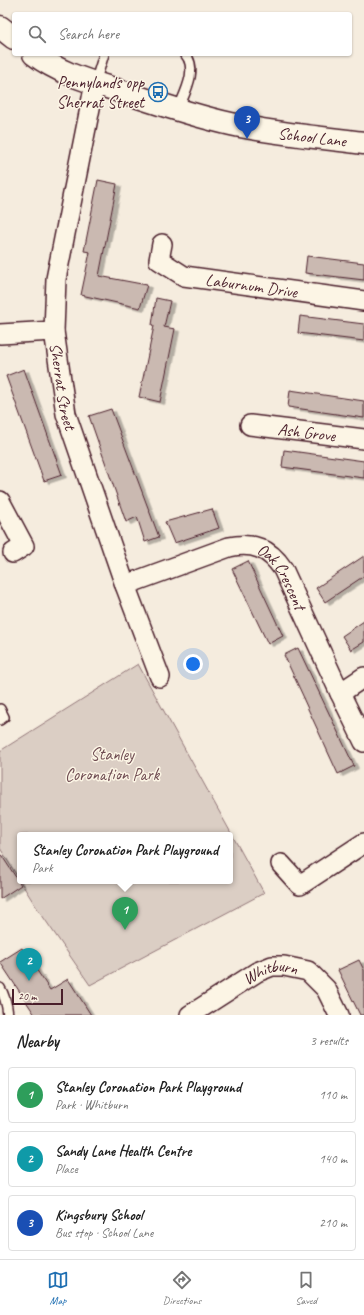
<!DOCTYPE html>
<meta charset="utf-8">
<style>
:root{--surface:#fff;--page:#f6f6f6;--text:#222;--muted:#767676;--line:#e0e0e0;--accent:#1f6fb2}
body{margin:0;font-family:Caveat,sans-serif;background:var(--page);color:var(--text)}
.scale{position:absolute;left:12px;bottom:10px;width:51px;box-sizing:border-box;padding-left:4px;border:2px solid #4a1f2b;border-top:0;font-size:11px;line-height:14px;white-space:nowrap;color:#4a1f2b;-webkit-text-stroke:3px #fcf5e5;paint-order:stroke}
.you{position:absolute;left:193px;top:664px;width:14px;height:14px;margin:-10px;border:3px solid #fff;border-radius:50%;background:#1a73e8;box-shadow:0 0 0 6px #1a73e833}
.badge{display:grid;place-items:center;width:26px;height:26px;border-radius:50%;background:var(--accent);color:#fff;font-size:13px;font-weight:700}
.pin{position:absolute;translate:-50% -33px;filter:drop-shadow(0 1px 2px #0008)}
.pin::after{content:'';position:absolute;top:21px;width:14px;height:12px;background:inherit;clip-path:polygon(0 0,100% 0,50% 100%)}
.popup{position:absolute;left:17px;top:832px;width:216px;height:52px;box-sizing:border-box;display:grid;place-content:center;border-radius:4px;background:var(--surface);filter:drop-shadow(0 1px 3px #0005);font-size:13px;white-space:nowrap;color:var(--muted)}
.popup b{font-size:15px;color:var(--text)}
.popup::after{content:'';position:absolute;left:50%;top:100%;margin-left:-8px;border:8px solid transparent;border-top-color:var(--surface)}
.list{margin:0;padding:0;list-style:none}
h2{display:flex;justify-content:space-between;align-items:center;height:52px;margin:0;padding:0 16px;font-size:17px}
h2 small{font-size:13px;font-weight:400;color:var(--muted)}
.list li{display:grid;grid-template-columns:26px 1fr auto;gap:12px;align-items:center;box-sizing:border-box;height:56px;margin:0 8px 8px;padding:0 8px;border:1px solid var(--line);border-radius:4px}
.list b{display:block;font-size:15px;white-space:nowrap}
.list p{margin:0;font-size:13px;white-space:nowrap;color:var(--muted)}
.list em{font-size:13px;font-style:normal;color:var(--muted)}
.icon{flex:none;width:22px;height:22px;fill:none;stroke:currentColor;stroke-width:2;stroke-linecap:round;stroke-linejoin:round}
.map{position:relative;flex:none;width:364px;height:1015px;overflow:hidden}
.search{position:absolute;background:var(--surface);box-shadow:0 1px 3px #0004;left:12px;right:12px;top:12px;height:44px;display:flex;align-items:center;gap:10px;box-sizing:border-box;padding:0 14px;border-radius:4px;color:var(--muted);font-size:15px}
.sheet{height:244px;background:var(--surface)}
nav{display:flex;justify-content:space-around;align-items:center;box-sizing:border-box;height:56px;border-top:1px solid var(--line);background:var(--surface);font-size:11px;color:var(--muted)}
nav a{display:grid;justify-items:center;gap:2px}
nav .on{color:var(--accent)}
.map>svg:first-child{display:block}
</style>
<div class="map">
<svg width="364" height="1015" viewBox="0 0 364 1015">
<defs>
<filter id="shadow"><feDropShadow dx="4.5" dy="2.5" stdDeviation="0" flood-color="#0004"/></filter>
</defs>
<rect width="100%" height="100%" fill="#f5ecde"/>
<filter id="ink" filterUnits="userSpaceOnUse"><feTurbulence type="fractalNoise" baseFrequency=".025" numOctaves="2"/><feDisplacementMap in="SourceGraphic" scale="8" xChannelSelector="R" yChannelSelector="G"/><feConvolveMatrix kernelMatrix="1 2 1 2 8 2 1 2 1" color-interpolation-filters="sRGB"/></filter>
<g filter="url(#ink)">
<path fill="#dbcec4" stroke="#927678" d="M 138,664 L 264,893 L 90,985 L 35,905 L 20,881 L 230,881 L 230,835 L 20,835 L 20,881 L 0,848 L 0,751 Z"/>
<g fill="#cab9b1" stroke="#4a1f2b" filter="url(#shadow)">
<path d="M 98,180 L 117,184 L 99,276 L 147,285 L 140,308 L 81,295 L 90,252 L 84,251 Z"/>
<path d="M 307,256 L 364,263 L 364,280 L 305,273 Z"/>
<path d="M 156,298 L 170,301 L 164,327 L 175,329 L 160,402 L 139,397 L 154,326 L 152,325 Z"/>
<path d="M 300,316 L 364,324 L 364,341 L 298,333 Z"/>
<path d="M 24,369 L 62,475 L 44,481 L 6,376 Z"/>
<path d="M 290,390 L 364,401 L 364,418 L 288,407 Z"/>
<path d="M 111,409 L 159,537 L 145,542 L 137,517 L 126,522 L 89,416 Z"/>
<path d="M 284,450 L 364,461 L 364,478 L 282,467 Z"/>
<path d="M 212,509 L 219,528 L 174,543 L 165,522 Z"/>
<path d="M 364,556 L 364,576 L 325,602 L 316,588 Z"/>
<path d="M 248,561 L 283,636 L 268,644 L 232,569 Z"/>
<path d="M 364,621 L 364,642 L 351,650 L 342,636 Z"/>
<path d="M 298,648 L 354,766 L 338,774 L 303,698 L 304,698 L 284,655 Z"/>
<path d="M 0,853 L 21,885 L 0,899 Z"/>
<path d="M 22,948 L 50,990 L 68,979 L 91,1015 L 35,1015 L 0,962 Z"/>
<path d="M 359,960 L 364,970 L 364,1015 L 360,1015 L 338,970 Z"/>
</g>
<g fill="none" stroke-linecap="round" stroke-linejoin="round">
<defs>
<g id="service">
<path d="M 95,83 L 104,54"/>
<path d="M 178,110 C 184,94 199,69 185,54"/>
<path d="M 0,709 L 4,717 L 0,720"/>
<path d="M 0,988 C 5,996 7,1005 8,1015"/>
</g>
<g id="minor">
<path id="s1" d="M 95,83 L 56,279 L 54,331 L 66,414 L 125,585 L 160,677"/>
<path id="s2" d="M 162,244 L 159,260 L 184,276 L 364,301"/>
<path d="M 0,334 L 54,331"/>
<path id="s3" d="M 250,425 L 364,439"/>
<path d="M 0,501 L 24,546 L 13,553"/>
<path id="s4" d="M 125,585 L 229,547 C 253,542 269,548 283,569 L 340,693 L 364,742"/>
<path d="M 340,693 L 364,677"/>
<path d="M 281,864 L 300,885 L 364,843"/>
<path id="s5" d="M 190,1015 L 257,972 L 272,966 L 284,966 L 308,971 L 326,989 L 339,1015"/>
</g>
<g id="tertiary">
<path d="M 0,27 L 14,38"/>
<path id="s6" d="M 34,54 C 60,74 92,82 123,92 C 159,104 194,116 231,124 C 275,134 320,137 364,143"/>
</g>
</defs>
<use href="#service" stroke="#4a1f2b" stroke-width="12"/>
<use href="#minor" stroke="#4a1f2b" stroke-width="22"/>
<use href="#tertiary" stroke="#4a1f2b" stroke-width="25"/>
<use href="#service" stroke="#fcf5e5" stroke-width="9"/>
<use href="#minor" stroke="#fcf5e5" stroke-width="19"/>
<use href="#tertiary" stroke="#fcf5e5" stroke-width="22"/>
</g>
</g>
<defs>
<symbol id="bus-ring" viewBox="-11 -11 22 22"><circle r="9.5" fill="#fcf5e5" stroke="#1f6fb2" stroke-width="1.5"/><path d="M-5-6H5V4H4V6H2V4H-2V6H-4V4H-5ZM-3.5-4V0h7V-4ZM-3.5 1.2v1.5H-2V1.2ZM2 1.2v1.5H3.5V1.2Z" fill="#1f6fb2"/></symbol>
</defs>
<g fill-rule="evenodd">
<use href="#bus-ring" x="147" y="81" width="22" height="22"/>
</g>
<g text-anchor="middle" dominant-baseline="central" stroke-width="3" stroke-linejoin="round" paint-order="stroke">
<g font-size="17" fill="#4a1f2b" stroke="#fcf5e5" text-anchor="end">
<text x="144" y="82">Pennylands opp<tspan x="144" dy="20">Sherrat Street</tspan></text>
</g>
<g font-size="17" fill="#4a1f2b" stroke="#fcf5e5">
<text stroke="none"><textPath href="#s6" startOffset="292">School Lane</textPath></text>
<text stroke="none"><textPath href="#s2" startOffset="114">Laburnum Drive</textPath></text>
<text stroke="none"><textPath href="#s1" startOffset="308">Sherrat Street</textPath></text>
<text stroke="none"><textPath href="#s3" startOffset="57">Ash Grove</textPath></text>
<text stroke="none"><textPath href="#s4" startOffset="179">Oak Crescent</textPath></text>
<text stroke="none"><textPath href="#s5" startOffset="93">Whitburn</textPath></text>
</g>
<g font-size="17" fill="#6e4b51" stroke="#fcf5e5">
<text x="112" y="754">Stanley<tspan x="112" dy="20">Coronation Park</tspan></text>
</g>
</g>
</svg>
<div class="scale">20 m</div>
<div class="you"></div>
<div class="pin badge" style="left:125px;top:930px;background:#2e9e5b">1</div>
<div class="popup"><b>Stanley Coronation Park Playground</b>Park</div>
<div class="pin badge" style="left:29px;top:981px;background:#0f9aa8">2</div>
<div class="pin badge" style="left:247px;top:139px;background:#1a4fb4">3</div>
<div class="search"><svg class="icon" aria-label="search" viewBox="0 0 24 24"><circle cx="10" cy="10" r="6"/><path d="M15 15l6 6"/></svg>Search here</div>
</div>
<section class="sheet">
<h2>Nearby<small>3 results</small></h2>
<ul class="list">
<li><span class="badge" style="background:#2e9e5b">1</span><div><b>Stanley Coronation Park Playground</b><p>Park · Whitburn</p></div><em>110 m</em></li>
<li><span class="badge" style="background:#0f9aa8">2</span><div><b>Sandy Lane Health Centre</b><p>Place</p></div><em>140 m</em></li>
<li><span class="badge" style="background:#1a4fb4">3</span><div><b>Kingsbury School</b><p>Bus stop · School Lane</p></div><em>210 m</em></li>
</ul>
</section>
<nav>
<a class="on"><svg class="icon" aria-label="map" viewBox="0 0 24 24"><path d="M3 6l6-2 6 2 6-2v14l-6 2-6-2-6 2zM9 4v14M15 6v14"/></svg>Map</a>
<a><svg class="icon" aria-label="directions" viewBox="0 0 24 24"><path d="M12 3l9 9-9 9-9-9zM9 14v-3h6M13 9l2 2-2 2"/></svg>Directions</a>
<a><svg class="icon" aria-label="saved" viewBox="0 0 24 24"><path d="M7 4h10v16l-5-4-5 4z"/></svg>Saved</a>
</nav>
